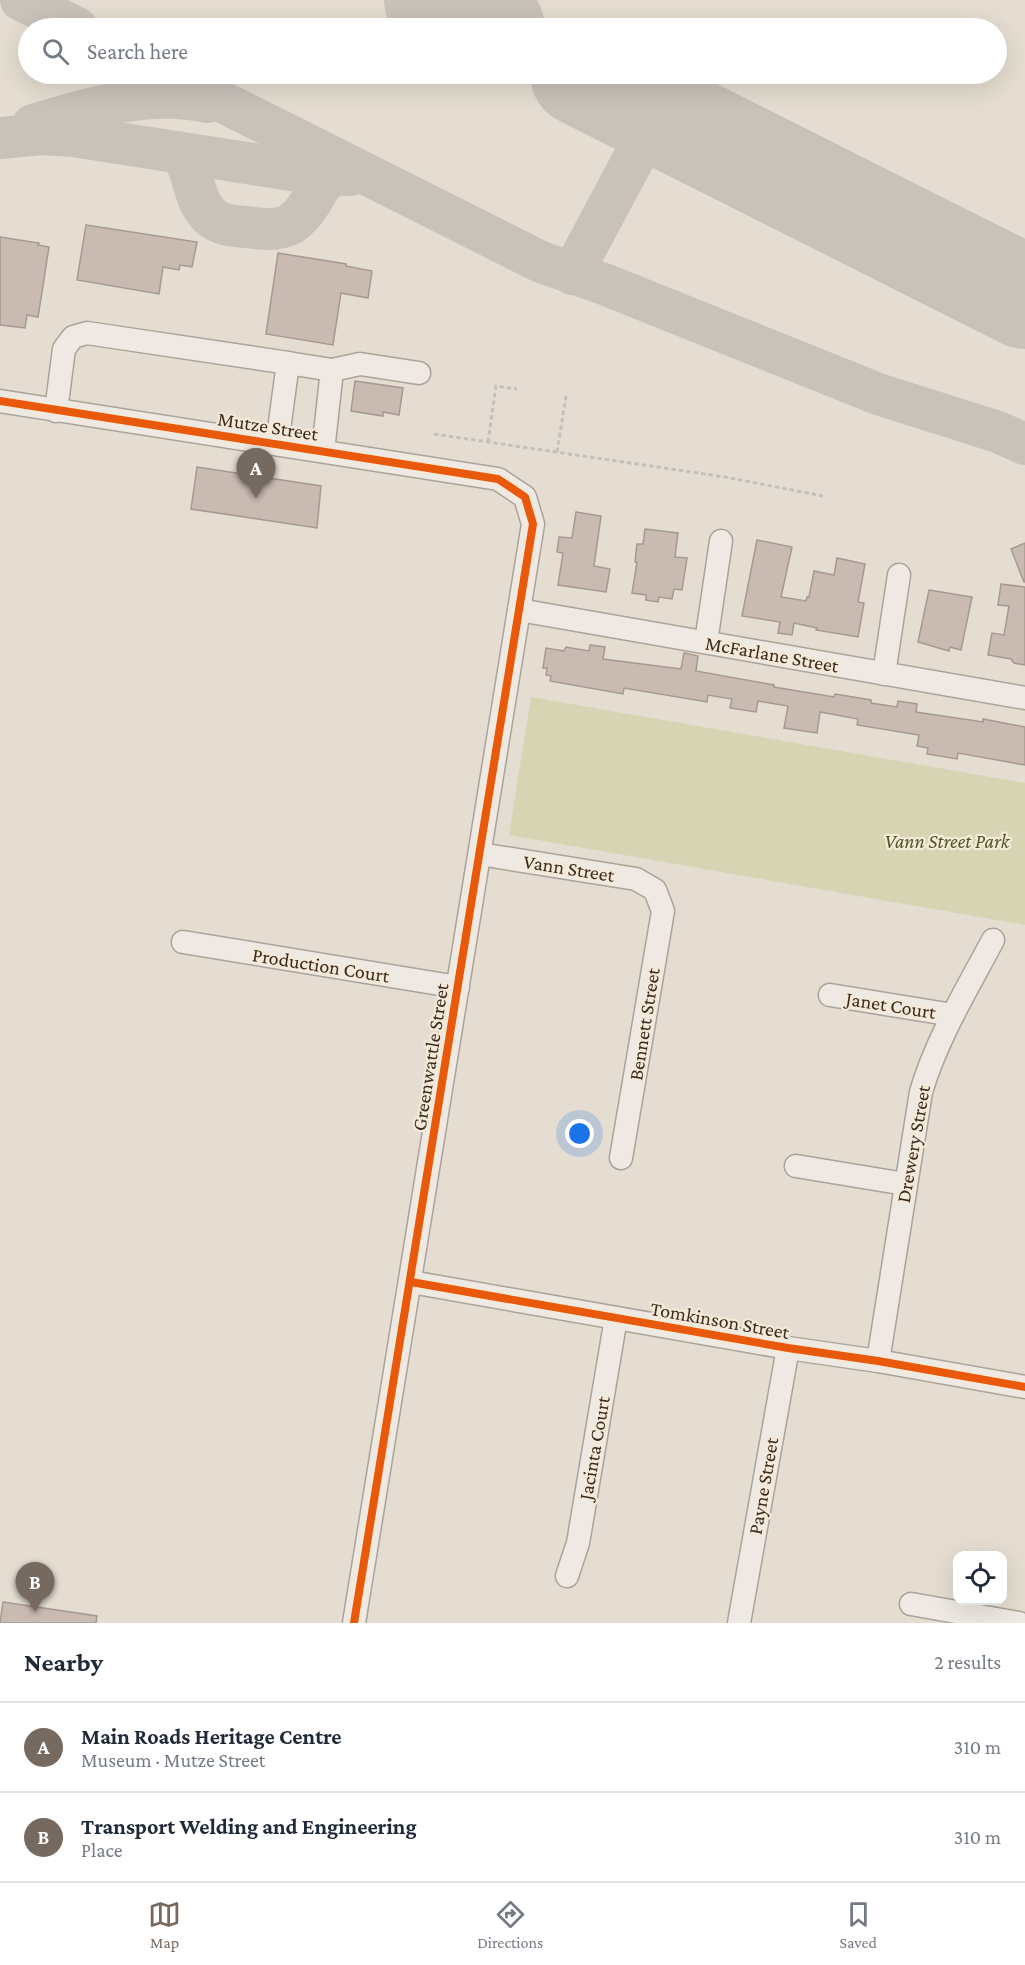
<!DOCTYPE html>
<meta charset="utf-8">
<style>
:root{--surface:#fff;--page:#f6f6f7;--text:#1f2937;--muted:#747a83;--line:#e0e1e3;--accent:#76695f}
body{margin:0;font-family:"Crimson Pro",serif;background:var(--page);color:var(--text)}
.controls{position:absolute;right:18px;bottom:18px;display:grid;overflow:hidden;border-radius:12px;box-shadow:0 6px 24px #0002}
.controls button{width:54px;height:54px;display:grid;place-items:center;padding:0;border:0;border-bottom:2px solid var(--line);background:var(--surface);color:var(--text);font:30px sans-serif}
.you{position:absolute;left:580px;top:1134px;width:21px;height:21px;margin:-15px;border:4px solid #fff;border-radius:50%;background:#1a73e8;box-shadow:0 0 0 9px #1a73e833}
.badge{display:grid;place-items:center;width:39px;height:39px;border-radius:50%;background:var(--accent);color:#fff;font-size:20px;font-weight:700}
.pin{position:absolute;translate:-50% -50px;filter:drop-shadow(0 2px 3px #0008)}
.pin::after{content:'';position:absolute;top:32px;width:21px;height:18px;background:inherit;clip-path:polygon(0 0,100% 0,50% 100%)}
.list{margin:0;padding:0;list-style:none}
h2{display:flex;justify-content:space-between;align-items:center;height:78px;margin:0;padding:0 24px;font-size:26px}
h2 small{font-size:20px;font-weight:400;color:var(--muted)}
.list li{display:grid;grid-template-columns:39px 1fr auto;gap:18px;align-items:center;box-sizing:border-box;height:90px;padding:0 24px;border-top:2px solid var(--line)}
.list b{display:block;font-size:22px;white-space:nowrap}
.list p{margin:0;font-size:20px;white-space:nowrap;color:var(--muted)}
.list em{font-size:20px;font-style:normal;color:var(--muted)}
.icon{flex:none;width:33px;height:33px;fill:none;stroke:currentColor;stroke-width:2;stroke-linecap:round;stroke-linejoin:round}
.map{position:relative;flex:none;width:1025px;height:1623px;overflow:hidden}
.search{position:absolute;background:var(--surface);box-shadow:0 6px 24px #0002;left:18px;right:18px;top:18px;height:66px;display:flex;align-items:center;gap:15px;box-sizing:border-box;padding:0 21px;border-radius:33px;color:var(--muted);font-size:22px}
.sheet{height:258px;background:var(--surface)}
nav{display:flex;justify-content:space-around;align-items:center;box-sizing:border-box;height:84px;border-top:2px solid var(--line);background:var(--surface);font-size:16px;color:var(--muted)}
nav a{display:grid;justify-items:center;gap:3px}
nav .on{color:var(--accent)}
.map>svg:first-child{display:block}
</style>
<div class="map">
<svg width="1025" height="1623" viewBox="0 0 1025 1623">
<rect width="100%" height="100%" fill="#e5ddd1"/>
<path fill="#d7d4b4" d="M 531,697 L 1025,783 L 1025,925 L 509,835 Z"/>
<g fill="none" stroke-linecap="round" stroke-linejoin="round">
<g stroke="#c9c2ba" stroke-width="42">
<path d="M 21,0 L 77,28"/>
<path d="M 167,74 L 541,262 L 604,284 L 878,394 L 998,432 L 1025,444"/>
<path d="M 579,74 C 607,88 656,102 642,143"/>
<path d="M 33,125 C 90,108 147,89 207,102"/>
<path d="M 0,138 L 41,134 L 73,136 L 304,172 L 350,175"/>
<path d="M 176,152 C 197,162 189,206 217,221 C 228,227 242,226 254,228 C 286,232 297,225 314,197 C 320,186 324,179 336,175"/>
<path d="M 572,274 L 642,143 C 653,128 668,123 686,129 L 811,190"/>
</g>
<g stroke="#c9c2ba" stroke-width="104">
<path d="M 436,0 L 493,28"/>
<path d="M 582,74 L 1025,297"/>
</g>
</g>
<g fill="#c9bbb2" stroke="#a69990" stroke-width="1.5">
<path d="M 86,225 L 197,242 L 192,267 L 180,265 L 179,270 L 163,267 L 159,294 L 77,280 Z"/>
<path d="M 0,237 L 39,243 L 38,245 L 49,247 L 38,317 L 27,315 L 25,328 L 0,325 Z"/>
<path d="M 278,253 L 346,264 L 346,266 L 372,271 L 368,298 L 341,293 L 333,345 L 266,334 Z"/>
<path d="M 355,381 L 403,388 L 399,415 L 383,412 L 383,416 L 351,411 Z"/>
<path d="M 197,467 L 321,486 L 317,528 L 191,509 Z"/>
<path d="M 576,512 L 601,516 L 594,566 L 610,569 L 606,592 L 558,585 L 563,553 L 557,552 L 559,537 L 572,538 Z"/>
<path d="M 645,529 L 678,533 L 675,557 L 687,558 L 682,590 L 674,589 L 672,599 L 659,597 L 658,602 L 646,600 L 646,595 L 632,593 L 637,562 L 635,562 L 637,544 L 643,544 Z"/>
<path d="M 757,540 L 792,547 L 781,597 L 806,601 L 807,597 L 809,597 L 814,571 L 834,575 L 837,558 L 865,564 L 858,602 L 864,603 L 858,637 L 816,630 L 817,628 L 794,623 L 792,635 L 778,633 L 780,622 L 742,616 Z"/>
<path d="M 1025,543 L 1025,582 L 1024,582 L 1011,549 Z"/>
<path d="M 1001,584 L 1025,587 L 1025,665 L 1014,663 L 1011,659 L 988,655 L 992,633 L 1004,635 L 1009,606 L 998,605 Z"/>
<path d="M 929,590 L 972,597 L 961,650 L 950,647 L 949,651 L 918,642 Z"/>
<path d="M 590,645 L 605,647 L 603,659 L 681,669 L 684,653 L 698,656 L 696,671 L 774,685 L 774,687 L 834,697 L 835,694 L 871,700 L 871,703 L 897,707 L 898,701 L 917,704 L 916,712 L 983,722 L 983,719 L 1025,727 L 1025,765 L 958,753 L 957,759 L 927,754 L 928,748 L 917,746 L 919,735 L 857,725 L 858,719 L 820,712 L 817,733 L 784,728 L 788,706 L 758,701 L 756,712 L 730,708 L 732,699 L 708,695 L 707,702 L 624,688 L 623,694 L 550,681 L 551,676 L 546,675 L 547,668 L 543,668 L 546,648 L 564,651 L 566,647 L 589,651 Z"/>
<path d="M 3,1602 L 97,1616 L 96,1623 L 0,1623 Z"/>
</g>
<g fill="none" stroke-linecap="round" stroke-linejoin="round">
<defs>
<g id="minor">
<path d="M 332,370 L 360,364 L 419,373"/>
<path d="M 0,401 L 498,479 L 525,497 L 533,524 L 354,1623"/>
<path d="M 56,411 L 64,349 L 73,337 L 87,333 L 288,363"/>
<path d="M 277,444 L 288,363 L 332,370 L 323,451"/>
<path d="M 519,610 L 1025,698"/>
<path d="M 706,642 L 721,541"/>
<path d="M 884,674 L 899,575"/>
<path d="M 480,854 L 636,879 L 655,890 L 663,911 L 621,1158"/>
<path d="M 183,942 L 458,987"/>
<path d="M 830,995 L 953,1015"/>
<path d="M 796,1166 L 905,1184"/>
<path d="M 411,1282 L 788,1348 L 878,1361 L 1025,1387"/>
<path d="M 878,1361 L 921,1092 C 937,1038 967,989 993,940"/>
<path d="M 567,1576 L 578,1543 L 616,1318"/>
<path d="M 911,1604 L 1019,1623"/>
<path d="M 739,1623 L 788,1348"/>
</g>
</defs>
<use href="#minor" stroke="#aba399" stroke-width="25"/>
<g stroke="#c6c0b9" stroke-width="3" stroke-dasharray="4.5 3" stroke-linecap="butt">
<path d="M 434,434 L 725,477 L 823,496"/>
<path d="M 488,442 L 496,386 L 517,389"/>
<path d="M 557,452 L 566,396"/>
</g>
<use href="#minor" stroke="#eee9e2" stroke-width="22"/>
<defs>
<g id="cycleway">
<path d="M 0,401 L 498,479 L 525,497 L 533,524 L 354,1623"/>
<path d="M 411,1282 L 788,1348 L 878,1361 L 1025,1387"/>
</g>
</defs>
<use href="#cycleway" stroke="#f5ead8" stroke-width="11"/>
<use href="#cycleway" stroke="#e8590c" stroke-width="8"/>
</g>
<g text-anchor="middle" dominant-baseline="central" stroke-width="4.5" stroke-linejoin="round" paint-order="stroke">
<g font-size="20" fill="#3a2b21" stroke="#f5ead8">
<text transform="translate(268 426) rotate(9)">Mutze Street</text>
<text transform="translate(772 654) rotate(10)">McFarlane Street</text>
<text transform="translate(569 868) rotate(9)">Vann Street</text>
<text transform="translate(321 965) rotate(9)">Production Court</text>
<text transform="translate(891 1005) rotate(9)">Janet Court</text>
<text transform="translate(644 1024) rotate(-81)">Bennett Street</text>
<text transform="translate(430 1057) rotate(-81)">Greenwattle Street</text>
<text transform="translate(913 1144) rotate(-80)">Drewery Street</text>
<text transform="translate(720 1320) rotate(10)">Tomkinson Street</text>
<text transform="translate(594 1448) rotate(-80)">Jacinta Court</text>
<text transform="translate(763 1486) rotate(-80)">Payne Street</text>
</g>
<g font-size="20" font-style="italic" fill="#4f5628" stroke="#f5ead8">
<text x="947" y="841">Vann Street Park</text>
</g>
</g>
</svg>
<div class="controls">
<button><svg class="icon" aria-label="locate" viewBox="0 0 24 24"><circle cx="12" cy="12" r="6"/><path d="M12 2v4M12 18v4M2 12h4M18 12h4"/></svg></button>
</div>
<div class="you"></div>
<div class="pin badge" style="left:256px;top:498px">A</div>
<div class="pin badge" style="left:35px;top:1612px">B</div>
<div class="search"><svg class="icon" aria-label="search" viewBox="0 0 24 24"><circle cx="10" cy="10" r="6"/><path d="M15 15l6 6"/></svg>Search here</div>
</div>
<section class="sheet">
<h2>Nearby<small>2 results</small></h2>
<ul class="list">
<li><span class="badge">A</span><div><b>Main Roads Heritage Centre</b><p>Museum · Mutze Street</p></div><em>310 m</em></li>
<li><span class="badge">B</span><div><b>Transport Welding and Engineering</b><p>Place</p></div><em>310 m</em></li>
</ul>
</section>
<nav>
<a class="on"><svg class="icon" aria-label="map" viewBox="0 0 24 24"><path d="M3 6l6-2 6 2 6-2v14l-6 2-6-2-6 2zM9 4v14M15 6v14"/></svg>Map</a>
<a><svg class="icon" aria-label="directions" viewBox="0 0 24 24"><path d="M12 3l9 9-9 9-9-9zM9 14v-3h6M13 9l2 2-2 2"/></svg>Directions</a>
<a><svg class="icon" aria-label="saved" viewBox="0 0 24 24"><path d="M7 4h10v16l-5-4-5 4z"/></svg>Saved</a>
</nav>
